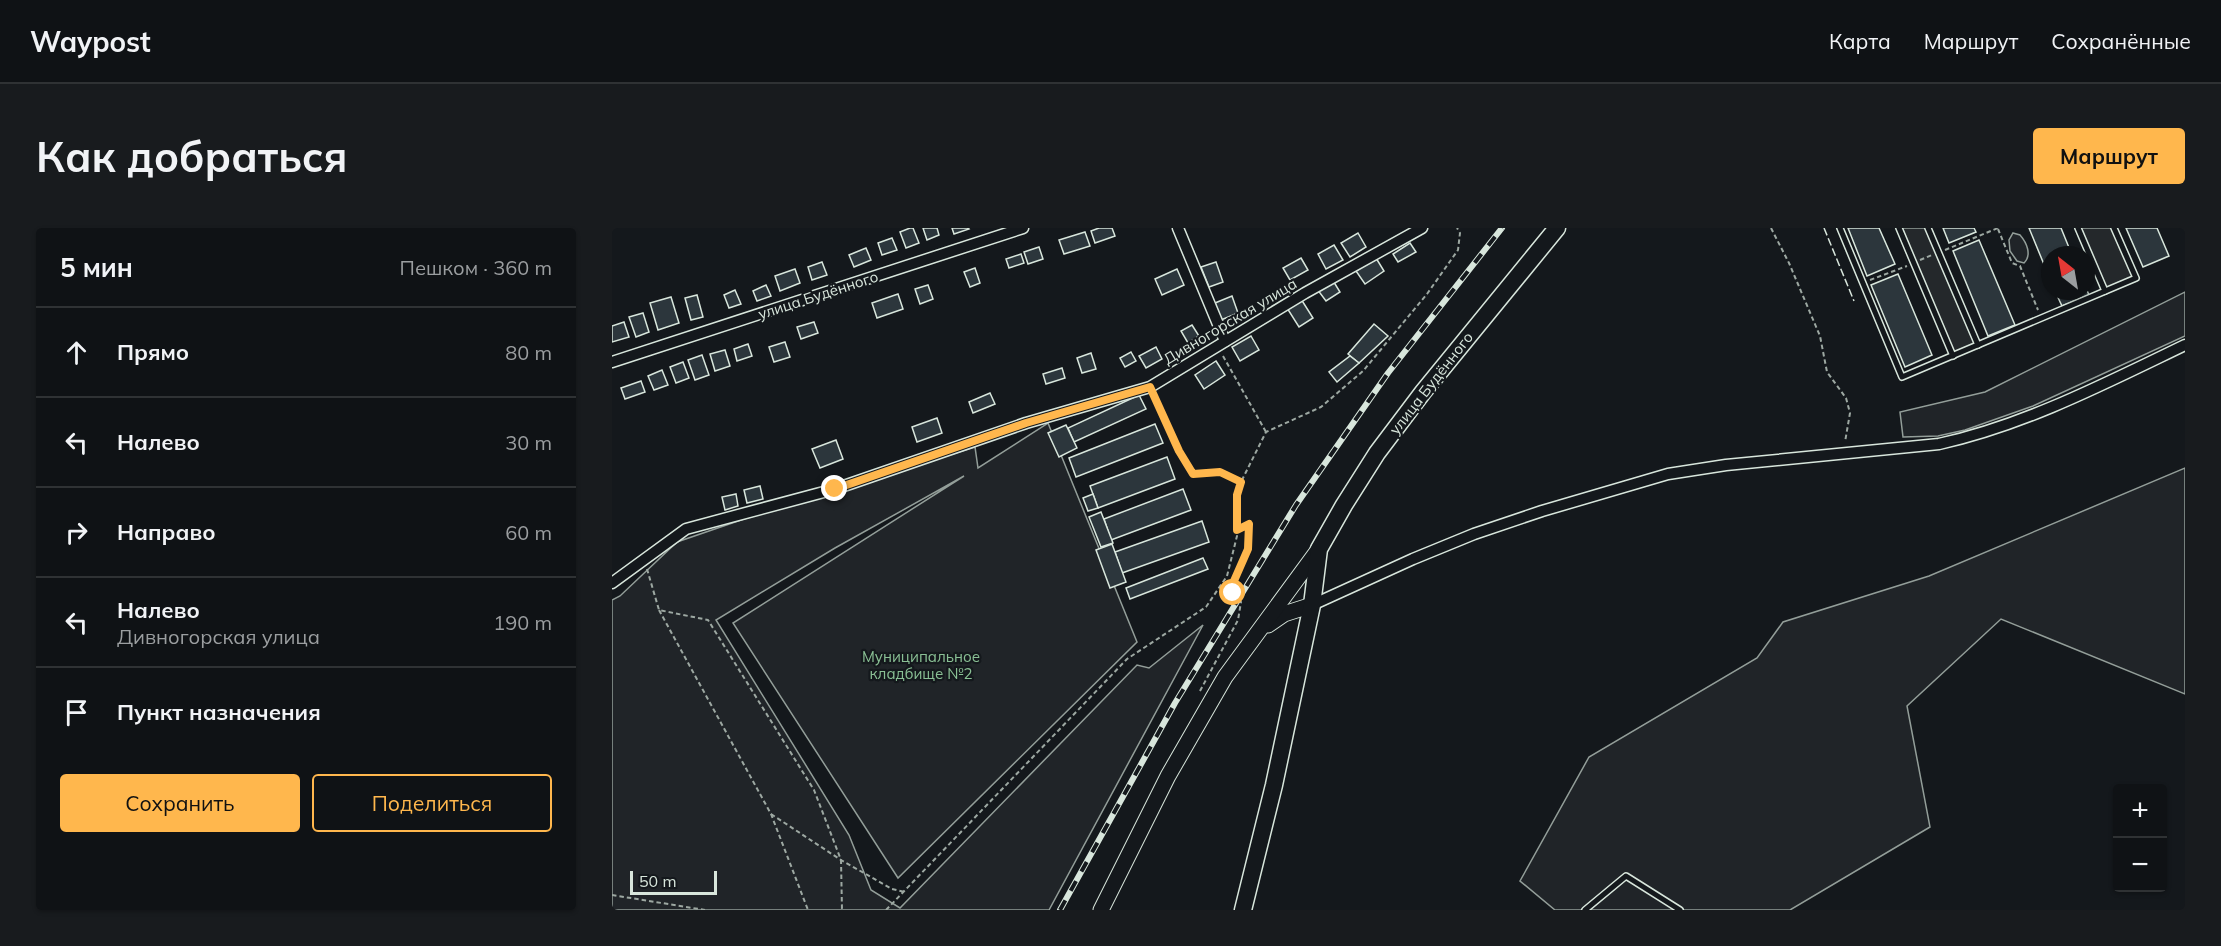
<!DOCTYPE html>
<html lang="ru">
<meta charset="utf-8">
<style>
:root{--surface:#0f1215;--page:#181b1e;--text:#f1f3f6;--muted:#9b9ea0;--line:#2f3234;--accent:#ffb74d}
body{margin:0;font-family:Mulish,sans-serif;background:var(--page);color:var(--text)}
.controls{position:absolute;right:18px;bottom:18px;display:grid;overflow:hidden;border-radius:6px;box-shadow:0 2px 4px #0004}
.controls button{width:54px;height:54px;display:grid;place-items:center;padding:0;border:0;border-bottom:2px solid var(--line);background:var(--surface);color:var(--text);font:30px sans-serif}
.compass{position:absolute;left:1429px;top:18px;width:54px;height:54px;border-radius:50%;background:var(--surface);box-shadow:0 2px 4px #0004;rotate:329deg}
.scale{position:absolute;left:18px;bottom:15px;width:87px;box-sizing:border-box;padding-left:6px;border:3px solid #d8e6dc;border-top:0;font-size:16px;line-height:21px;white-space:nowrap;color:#d8e6dc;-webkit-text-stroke:4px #14181c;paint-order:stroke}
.stop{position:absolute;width:18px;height:18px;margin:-14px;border:4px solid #ffb74d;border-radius:50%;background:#fff}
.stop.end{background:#ffb74d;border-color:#fff;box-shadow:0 2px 6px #0008}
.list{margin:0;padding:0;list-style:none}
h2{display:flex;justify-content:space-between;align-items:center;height:78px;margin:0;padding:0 24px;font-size:26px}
h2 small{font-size:20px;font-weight:400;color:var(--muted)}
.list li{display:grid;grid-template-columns:39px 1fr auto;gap:18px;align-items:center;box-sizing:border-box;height:90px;padding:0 24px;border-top:2px solid var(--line)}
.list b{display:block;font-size:22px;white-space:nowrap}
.list p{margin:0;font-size:20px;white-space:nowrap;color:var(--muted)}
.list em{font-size:20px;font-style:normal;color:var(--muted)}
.actions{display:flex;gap:12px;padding:18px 24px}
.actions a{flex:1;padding:14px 0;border:2px solid var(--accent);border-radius:6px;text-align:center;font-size:21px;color:var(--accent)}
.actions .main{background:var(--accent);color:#111}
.icon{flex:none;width:33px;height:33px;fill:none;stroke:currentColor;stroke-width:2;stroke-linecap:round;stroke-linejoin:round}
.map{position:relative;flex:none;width:1573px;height:682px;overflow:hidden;border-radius:6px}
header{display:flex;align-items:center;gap:36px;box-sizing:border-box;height:84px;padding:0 30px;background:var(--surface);border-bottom:2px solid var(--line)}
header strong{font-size:28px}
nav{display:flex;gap:33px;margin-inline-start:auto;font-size:21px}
.intro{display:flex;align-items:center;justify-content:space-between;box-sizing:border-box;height:144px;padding:0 36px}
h1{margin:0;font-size:42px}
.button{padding:15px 27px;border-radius:6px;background:var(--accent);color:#111;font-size:21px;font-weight:700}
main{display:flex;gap:36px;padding:0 36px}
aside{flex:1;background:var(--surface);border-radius:6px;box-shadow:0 2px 4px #0004}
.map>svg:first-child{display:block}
</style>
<header>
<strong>Waypost</strong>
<nav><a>Карта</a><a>Маршрут</a><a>Сохранённые</a></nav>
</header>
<div class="intro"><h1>Как добраться</h1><a class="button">Маршрут</a></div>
<main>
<aside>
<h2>5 мин<small>Пешком · 360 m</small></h2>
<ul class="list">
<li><svg class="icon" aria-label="ahead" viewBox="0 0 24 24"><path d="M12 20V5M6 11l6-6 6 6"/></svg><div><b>Прямо</b></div><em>80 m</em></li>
<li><svg class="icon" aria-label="left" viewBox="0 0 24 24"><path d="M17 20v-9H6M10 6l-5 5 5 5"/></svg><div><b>Налево</b></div><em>30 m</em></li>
<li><svg class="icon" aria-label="right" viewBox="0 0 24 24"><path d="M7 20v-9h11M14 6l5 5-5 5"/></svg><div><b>Направо</b></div><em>60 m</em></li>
<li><svg class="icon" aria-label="left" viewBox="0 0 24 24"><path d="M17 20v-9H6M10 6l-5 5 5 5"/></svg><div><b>Налево</b><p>Дивногорская улица</p></div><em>190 m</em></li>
<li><svg class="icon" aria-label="arrive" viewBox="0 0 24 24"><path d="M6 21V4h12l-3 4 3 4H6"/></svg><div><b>Пункт назначения</b></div></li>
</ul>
<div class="actions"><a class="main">Сохранить</a><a>Поделиться</a></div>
</aside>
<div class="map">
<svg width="1573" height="682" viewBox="0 0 1573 682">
<rect width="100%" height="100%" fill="#14181c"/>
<g fill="#202428" stroke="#939e99" stroke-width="1.5">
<path d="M 1401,5 L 1408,7 C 1415,15 1420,27 1412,35 L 1405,33 L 1398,23 L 1397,12 Z"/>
<path d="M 1573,64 L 1573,108 L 1421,178 L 1353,202 L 1326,208 L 1291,209 L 1288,184 L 1373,164 Z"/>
<path d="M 436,195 L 525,414 L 286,650 L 121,395 L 352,248 L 223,320 L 104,392 L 237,607 L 259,662 L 288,680 L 525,437 L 537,440 L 591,397 L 437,682 L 0,682 L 0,372 L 8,368 L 65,314 L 129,292 L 363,219 L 366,240 Z"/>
<path d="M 1573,240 L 1573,466 L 1389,391 L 1295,478 L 1318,599 L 1178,682 L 943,682 L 908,653 L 977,529 L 1145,430 L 1171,394 L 1317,348 Z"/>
</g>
<g fill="#24282b" stroke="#939e99" stroke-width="1.5">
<path d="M 1287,0 L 1316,0 L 1366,117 L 1341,128 Z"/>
<path d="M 1466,0 L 1502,0 L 1524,50 L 1493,63 Z"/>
</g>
<g fill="#2c363c" stroke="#d8e6dc" stroke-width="1.5">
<path d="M 298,0 L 301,0 L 307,15 L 294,20 L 288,4 Z"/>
<path d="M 311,0 L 325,0 L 327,7 L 315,12 Z"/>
<path d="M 340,0 L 356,0 L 357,1 L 342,6 Z"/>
<path d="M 487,0 L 500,0 L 503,8 L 483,15 L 479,3 Z"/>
<path d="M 1236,0 L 1267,0 L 1283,36 L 1255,48 Z"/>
<path d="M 1331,0 L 1362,0 L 1364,4 L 1337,15 Z"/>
<path d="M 1417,0 L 1449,0 L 1460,27 L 1438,27 L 1438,51 Z"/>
<path d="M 1514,0 L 1545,0 L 1557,28 L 1531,39 Z"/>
<path d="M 473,4 L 478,18 L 452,26 L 447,12 Z"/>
<path d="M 746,5 L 754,19 L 738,29 L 729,15 Z"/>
<path d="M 280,10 L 285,22 L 270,27 L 266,15 Z"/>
<path d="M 1367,12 L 1403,97 L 1376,108 L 1341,23 Z"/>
<path d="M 798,15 L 804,24 L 786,34 L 781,26 Z"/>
<path d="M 722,17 L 731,32 L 714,41 L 706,26 Z"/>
<path d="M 427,19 L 431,31 L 416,36 L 412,24 Z"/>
<path d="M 254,20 L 259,32 L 242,39 L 237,27 Z"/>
<path d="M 409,26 L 412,35 L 397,40 L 394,31 Z"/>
<path d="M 689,30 L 696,42 L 678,52 L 671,40 Z"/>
<path d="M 764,30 L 772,43 L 753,56 L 744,43 Z"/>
<path d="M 210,34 L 215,47 L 200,52 L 196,39 Z"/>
<path d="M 604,34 L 611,54 L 597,59 L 589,39 Z"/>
<path d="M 363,40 L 368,55 L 358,59 L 352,44 Z"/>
<path d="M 183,41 L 188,55 L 168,63 L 163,48 Z"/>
<path d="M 565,41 L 572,57 L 550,67 L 543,51 Z"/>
<path d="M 1286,46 L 1320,127 L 1293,139 L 1259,57 Z"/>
<path d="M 720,51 L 728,64 L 714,73 L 705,61 Z"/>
<path d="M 154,57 L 159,68 L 145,73 L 141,63 Z"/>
<path d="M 316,57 L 321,71 L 308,76 L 303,61 Z"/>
<path d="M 1474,60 L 1477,67 L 1450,78 L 1443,63 L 1474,63 Z"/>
<path d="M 123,62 L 129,76 L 117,80 L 112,67 Z"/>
<path d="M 286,66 L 291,81 L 265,90 L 260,75 Z"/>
<path d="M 85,67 L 91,89 L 79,92 L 73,70 Z"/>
<path d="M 620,68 L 626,85 L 609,92 L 603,75 Z"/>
<path d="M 59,69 L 67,95 L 46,102 L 38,75 Z"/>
<path d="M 689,71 L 701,90 L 687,99 L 675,80 Z"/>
<path d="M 31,85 L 37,104 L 24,109 L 17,89 Z"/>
<path d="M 12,94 L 17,109 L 0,114 L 0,98 Z"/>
<path d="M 202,94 L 206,105 L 189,111 L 185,99 Z"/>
<path d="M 762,96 L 776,108 L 747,135 L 736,126 Z"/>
<path d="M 580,97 L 587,108 L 576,115 L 569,103 Z"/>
<path d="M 639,108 L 647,122 L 628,133 L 620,119 Z"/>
<path d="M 173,114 L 178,129 L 162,134 L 157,119 Z"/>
<path d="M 136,116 L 140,128 L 125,133 L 122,121 Z"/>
<path d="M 544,119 L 550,131 L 534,140 L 527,128 Z"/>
<path d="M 113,122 L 118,138 L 103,143 L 98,126 Z"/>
<path d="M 519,124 L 524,133 L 513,139 L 508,130 Z"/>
<path d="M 479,125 L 484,141 L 470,145 L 465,130 Z"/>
<path d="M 90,127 L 97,147 L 83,152 L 76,132 Z"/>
<path d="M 738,128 L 747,135 L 725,154 L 717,144 Z"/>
<path d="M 604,133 L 613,147 L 592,161 L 583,147 Z"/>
<path d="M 71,134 L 77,150 L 64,155 L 58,139 Z"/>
<path d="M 450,140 L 453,150 L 434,156 L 431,146 Z"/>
<path d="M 50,142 L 56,157 L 42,162 L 36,148 Z"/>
<path d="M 29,153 L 33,164 L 13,171 L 9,160 Z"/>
<path d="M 378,165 L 383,176 L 361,185 L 357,174 Z"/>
<path d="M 527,167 L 534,181 L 462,214 L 456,200 Z"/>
<path d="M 325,190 L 330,205 L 305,214 L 300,199 Z"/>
<path d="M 543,196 L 551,215 L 464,249 L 457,230 Z"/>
<path d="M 454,197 L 465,220 L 447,229 L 436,205 Z"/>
<path d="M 224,212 L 231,231 L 208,240 L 200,221 Z"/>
<path d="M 555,229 L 563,251 L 486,280 L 478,258 Z"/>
<path d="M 148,258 L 151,271 L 135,275 L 132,262 Z"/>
<path d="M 571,261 L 579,282 L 499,312 L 492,291 Z"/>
<path d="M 124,266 L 126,278 L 113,282 L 110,269 Z"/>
<path d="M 481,266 L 486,280 L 476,283 L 471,270 Z"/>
<path d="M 489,284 L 501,315 L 489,319 L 477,289 Z"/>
<path d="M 590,293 L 597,314 L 510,345 L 503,324 Z"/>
<path d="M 500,316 L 514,354 L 498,360 L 484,322 Z"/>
<path d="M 591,330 L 596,341 L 518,371 L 514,360 Z"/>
</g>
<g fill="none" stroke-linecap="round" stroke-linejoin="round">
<defs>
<g id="lane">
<path d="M 1228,0 L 1290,149 L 1524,50 L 1502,0"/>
<path d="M 1287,0 L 1341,128"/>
<path d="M 1316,0 L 1366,117"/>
<path d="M 1466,0 L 1493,63"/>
<path d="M 973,682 L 1014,648 L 1068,682"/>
</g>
<g id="street">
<path d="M 566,0 L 613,113"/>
<path d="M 0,134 L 411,0"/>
<path d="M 0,355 L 74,301 L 223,261 L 414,195 L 538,159 L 693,65 L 810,0"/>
<path d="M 700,377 L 801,331 L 862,306 L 930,283 L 1056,246 L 1114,237 L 1327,216 C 1413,197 1494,155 1573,117"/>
</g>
<g id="secondary">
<path d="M 656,397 L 672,386 L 700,377"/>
<path d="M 489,682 L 556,548 L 613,449 L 707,321"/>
</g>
<path id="primary" d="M 631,682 L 662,557 L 700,377 L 707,321 L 732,277 L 765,225 L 811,164 L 945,0"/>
</defs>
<use href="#lane" stroke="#d8e6dc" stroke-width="8"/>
<use href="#street" stroke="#d8e6dc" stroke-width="13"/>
<use href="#secondary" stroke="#d8e6dc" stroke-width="17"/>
<use href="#primary" stroke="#d8e6dc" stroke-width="19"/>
<g stroke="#9da8a2" stroke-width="2" stroke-dasharray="4.5 3" stroke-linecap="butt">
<path d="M 1159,0 L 1177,35 L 1208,108 L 1215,144 L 1234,170 L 1238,185 L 1233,214"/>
<path d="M 1386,1 L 1400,35 L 1408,38 L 1426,82"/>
<path d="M 1333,22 L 1386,0"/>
<path d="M 1308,32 L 1320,27"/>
<path d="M 1258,52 L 1295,38"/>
<path d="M 611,128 L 654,204"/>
<path d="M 543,170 L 567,223 L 581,246 L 608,244 L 629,254"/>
<path d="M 35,341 L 47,382 L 96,392 L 202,562 L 229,632 L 230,682"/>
<path d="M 47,382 L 159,586 L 196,682"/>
<path d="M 588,463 L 626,392 L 629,374 L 618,362 L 636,321 L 637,296 L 625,302"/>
<path d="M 159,586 L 229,632 L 280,661 L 293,664"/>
<path d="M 0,667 L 93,682"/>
<path d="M 274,682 L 515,431 L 594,379 L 615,348 L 625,308 L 625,267 L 629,254 L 654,204 L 709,179 L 751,143 L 815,66 L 846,22 L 848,5 L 845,0"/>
</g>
<use href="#lane" stroke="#14181c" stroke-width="5"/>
<use href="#street" stroke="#14181c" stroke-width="10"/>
<use href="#secondary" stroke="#14181c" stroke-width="15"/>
<use href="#primary" stroke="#14181c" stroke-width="16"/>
<defs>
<path id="rail" d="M 448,682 L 563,475 L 684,277 L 776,145 L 890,0"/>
</defs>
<use href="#rail" stroke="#d8e6dc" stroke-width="6"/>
<use href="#rail" stroke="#14181c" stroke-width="4" stroke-dasharray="11" stroke-linecap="butt"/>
<path stroke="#d8e6dc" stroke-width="1.5" stroke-dasharray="8 3" stroke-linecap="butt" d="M 1212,0 L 1242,73"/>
</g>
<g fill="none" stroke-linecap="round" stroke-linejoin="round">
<path stroke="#ffb74d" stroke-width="8" d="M 223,261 L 414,195 L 538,159 L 567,223 L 581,246 L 608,244 L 629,254 L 625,267 L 625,302 L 637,296 L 636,321 L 618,362 L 621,365"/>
</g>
<g text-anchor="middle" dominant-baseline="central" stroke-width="4.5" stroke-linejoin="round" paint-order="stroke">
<g font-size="15" fill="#d8e6dc" stroke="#14181c">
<text transform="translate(206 67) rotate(-18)">улица Будённого</text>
<text transform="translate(618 93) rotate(-31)">Дивногорская улица</text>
<text transform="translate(819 155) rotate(-52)">улица Будённого</text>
</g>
<g font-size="15" fill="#8ac095" stroke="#14181c">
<text x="309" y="428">Муниципальное<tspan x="309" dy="17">кладбище №2</tspan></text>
</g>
</g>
</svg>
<div class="controls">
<button>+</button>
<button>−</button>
</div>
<svg class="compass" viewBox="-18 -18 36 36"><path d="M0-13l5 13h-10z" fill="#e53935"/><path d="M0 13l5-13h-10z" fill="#9b9ea0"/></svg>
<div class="scale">50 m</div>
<div class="stop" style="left:621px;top:365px"></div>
<div class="stop end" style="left:223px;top:261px"></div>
</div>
</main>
